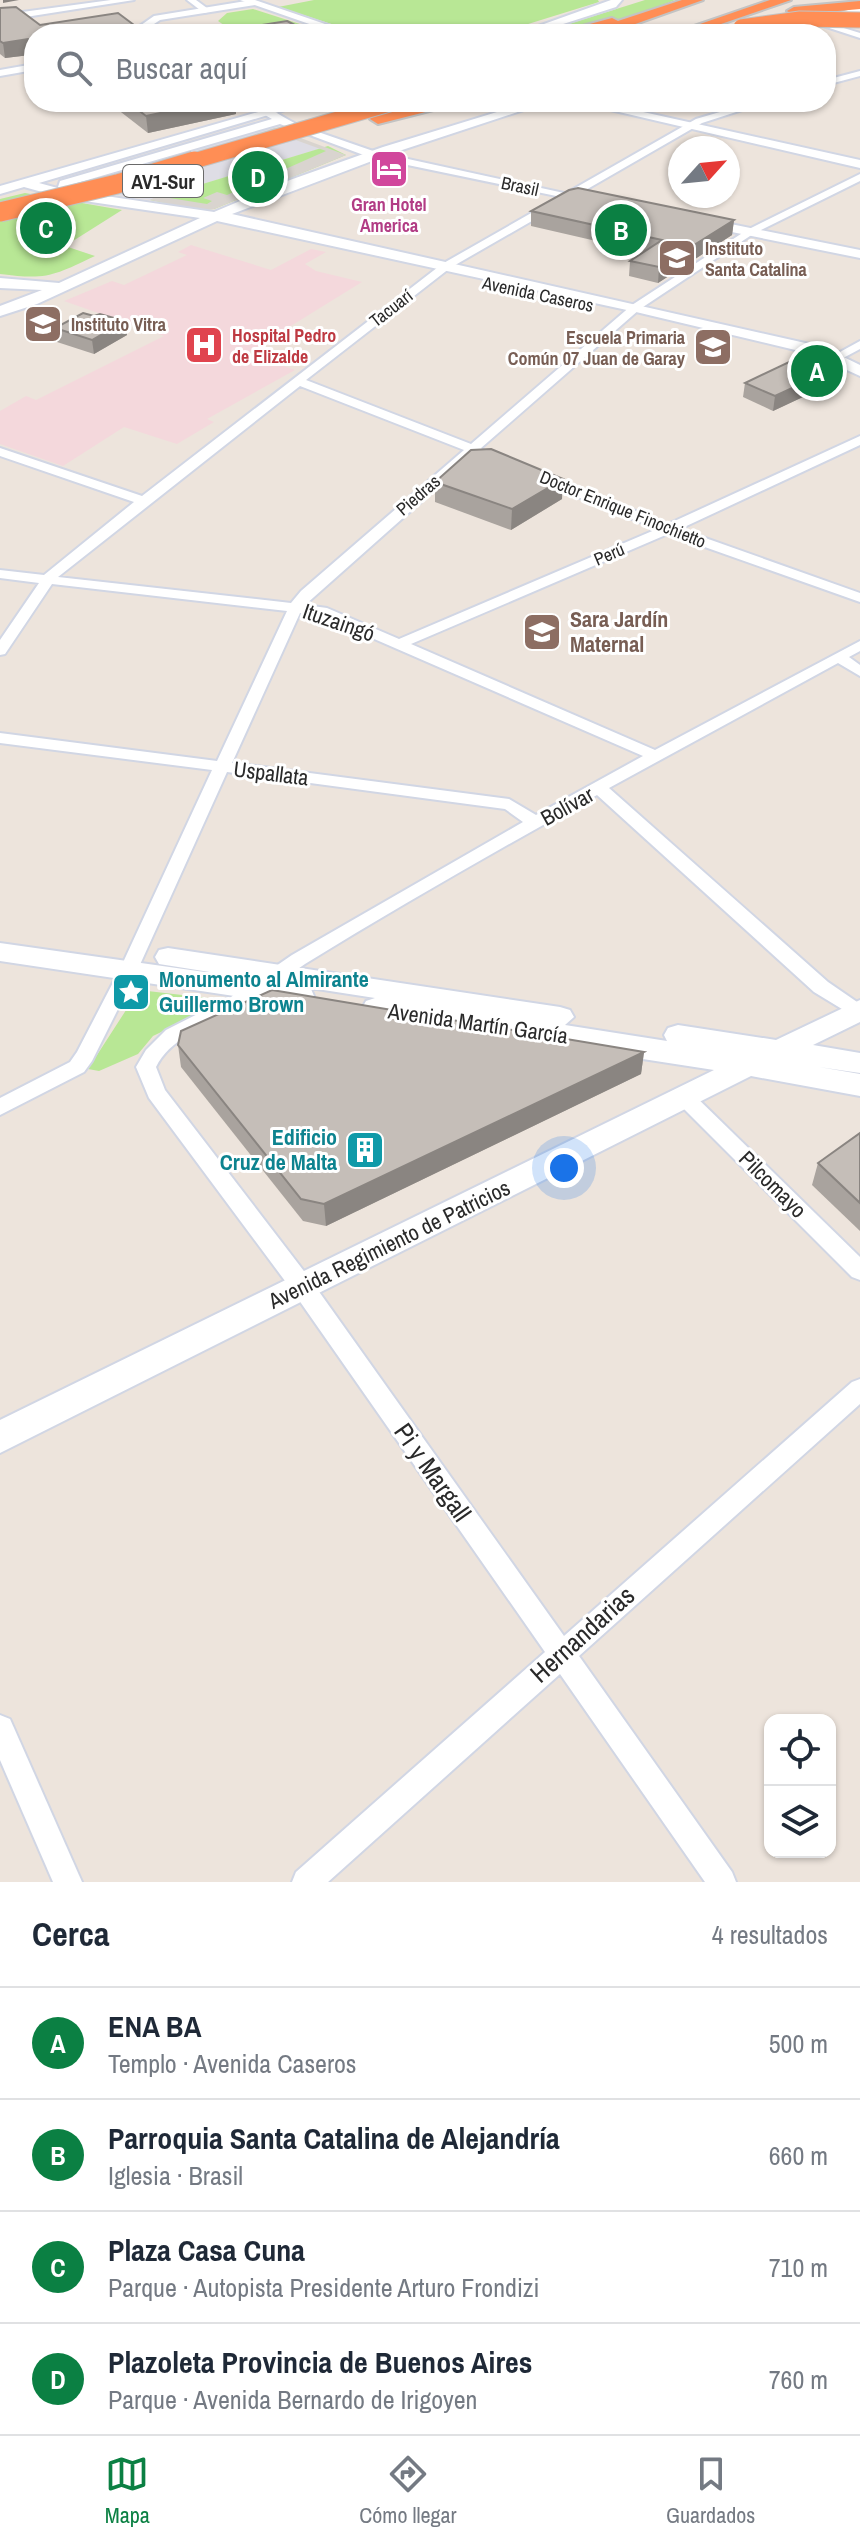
<!DOCTYPE html>
<html lang="es">
<meta charset="utf-8">
<style>
:root{--surface:#fff;--page:#f2f2f3;--text:#1f2937;--muted:#747a83;--line:#e0e1e3;--accent:#0b8043}
body{margin:0;font-family:"Archivo Narrow",sans-serif;background:var(--page);color:var(--text)}
.controls{position:absolute;right:24px;bottom:24px;display:grid;overflow:hidden;border-radius:16px;box-shadow:0 2px 6px #0004}
.controls button{width:72px;height:72px;display:grid;place-items:center;padding:0;border:0;border-bottom:2px solid var(--line);background:var(--surface);color:var(--text);font:40px sans-serif}
.compass{position:absolute;left:668px;top:136px;width:72px;height:72px;border-radius:50%;background:var(--surface);box-shadow:0 2px 6px #0004;rotate:63deg}
.you{position:absolute;left:564px;top:1168px;width:28px;height:28px;margin:-20px;border:6px solid #fff;border-radius:50%;background:#1a73e8;box-shadow:0 0 0 12px #1a73e833}
.badge{display:grid;place-items:center;width:52px;height:52px;border-radius:50%;background:var(--accent);color:#fff;font-size:26px;font-weight:700}
.pin{position:absolute;translate:-50% -50%;border:4px solid #fff;box-shadow:0 2px 8px #0006}
.list{margin:0;padding:0;list-style:none}
h2{display:flex;justify-content:space-between;align-items:center;height:104px;margin:0;padding:0 32px;font-size:34px}
h2 small{font-size:26px;font-weight:400;color:var(--muted)}
.list li{display:grid;grid-template-columns:52px 1fr auto;gap:24px;align-items:center;box-sizing:border-box;height:112px;padding:0 32px;border-top:2px solid var(--line)}
.list b{display:block;font-size:30px;white-space:nowrap}
.list p{margin:0;font-size:26px;white-space:nowrap;color:var(--muted)}
.list em{font-size:26px;font-style:normal;color:var(--muted)}
.icon{flex:none;width:44px;height:44px;fill:none;stroke:currentColor;stroke-width:2;stroke-linecap:round;stroke-linejoin:round}
.map{position:relative;flex:none;width:860px;height:1882px;overflow:hidden}
.search{position:absolute;background:var(--surface);box-shadow:0 2px 6px #0004;left:24px;right:24px;top:24px;height:88px;display:flex;align-items:center;gap:20px;box-sizing:border-box;padding:0 28px;border-radius:32px;color:var(--muted);font-size:30px}
.sheet{height:552px;background:var(--surface)}
nav{display:flex;justify-content:space-around;align-items:center;box-sizing:border-box;height:112px;border-top:2px solid var(--line);background:var(--surface);font-size:22px;color:var(--muted)}
nav a{display:grid;justify-items:center;gap:4px}
nav .on{color:var(--accent)}
.map>svg:first-child{display:block}
</style>
<div class="map">
<svg width="860" height="1882" viewBox="0 0 860 1882">
<rect width="100%" height="100%" fill="#ede4dc"/>
<path fill="#dedde5" d="M 260,130 L 268,130 L 322,148 L 150,200 L 81,190 L 98,179 Z"/>
<path fill="#f4d8dc" d="M 191,245 L 271,270 L 311,249 L 326,252 L 305,264 L 316,271 L 362,282 L 247,353 L 295,370 L 207,419 L 214,422 L 177,444 L 124,427 L 63,466 L 0,444 L 0,411 L 26,396 L 36,400 L 164,336 L 64,301 L 112,281 L 124,285 L 187,255 L 178,252 Z"/>
<g fill="#b8e795">
<path d="M 314,0 L 598,0 L 599,2 L 496,34 L 363,34 L 278,7 Z"/>
<path d="M 645,0 L 675,0 C 633,17 582,34 537,34 Z"/>
<path d="M 253,9 L 331,34 L 237,34 L 218,21 L 227,13 Z"/>
<path d="M 328,146 L 346,155 L 214,209 L 200,210 L 150,200 Z"/>
<path d="M 25,193 L 122,210 L 65,246 L 95,256 C 53,276 47,280 0,274 L 0,199 Z"/>
<path d="M 139,990 L 208,998 L 207,1010 L 153,1036 L 138,1054 L 99,1071 L 88,1069 Z"/>
</g>
<path fill="#d9d4cf" d="M 274,128 L 346,155 L 214,209 L 200,210 L 150,200 L 157,196 L 207,204 L 212,201 L 203,198 L 217,192 L 227,195 L 326,151 L 268,130 Z"/>
<g fill="none" stroke-linecap="round" stroke-linejoin="round">
<defs>
<g id="minor">
<path d="M 187,0 L 196,0 L 211,11 L 204,13 Z"/>
<path d="M 811,18 L 860,33 L 860,38 L 811,22 Z"/>
<path d="M 860,71 L 860,76 L 826,85 L 826,80 Z"/>
<path d="M 754,102 L 767,102 L 702,123 L 450,268 L 306,380 L 471,444 L 632,305 L 747,230 L 860,174 L 860,181 L 753,234 L 640,309 L 481,448 L 484,451 L 482,454 L 475,454 L 305,605 L 327,608 L 399,639 L 657,529 L 538,481 L 538,475 L 546,475 L 668,524 L 860,436 L 860,445 L 680,529 L 860,593 L 860,602 L 668,534 L 411,644 L 655,750 L 860,641 L 860,651 L 849,657 L 860,665 L 860,676 L 838,663 L 609,788 L 828,982 L 860,1004 L 860,1020 L 814,992 L 597,795 C 499,849 401,905 305,964 C 285,977 266,993 245,1006 C 215,1025 173,1033 156,1067 L 165,1090 L 310,1279 L 564,1636 L 852,1382 L 860,1379 L 860,1404 L 579,1656 L 732,1872 L 736,1882 L 705,1882 L 560,1674 L 328,1882 L 292,1882 L 296,1872 L 545,1652 L 294,1293 L 149,1098 L 136,1067 L 146,1050 L 166,1030 L 231,997 L 292,955 L 523,822 L 505,809 L 227,772 L 138,969 L 92,1061 L 84,1072 L 0,1115 L 0,1098 L 70,1062 L 77,1052 L 120,969 L 212,770 L 0,743 L 0,733 L 217,761 L 287,611 L 52,584 L 5,654 L 0,655 L 0,640 L 39,583 L 0,578 L 0,570 L 44,575 L 134,502 L 0,456 L 0,448 L 142,496 L 442,264 L 696,119 ZM 300,386 L 464,450 L 301,591 L 291,603 L 58,577 ZM 300,613 L 319,615 L 643,756 L 536,815 L 509,799 L 232,763 Z"/>
<path d="M 860,341 L 860,349 L 830,365 L 820,363 Z"/>
<path d="M 685,1090 L 692,1093 L 860,1257 L 860,1280 L 852,1277 L 678,1103 L 675,1098 L 678,1093 Z"/>
<path d="M 0,1715 L 10,1719 L 82,1882 L 53,1882 L 0,1760 Z"/>
</g>
<g id="tertiary">
<path d="M 111,0 L 134,0 L 0,21 L 0,15 Z"/>
<path d="M 252,0 L 255,5 L 160,20 L 142,32 L 134,30 L 154,16 Z"/>
<path d="M 860,7 L 860,13 L 769,34 L 752,34 Z"/>
<path d="M 34,64 L 34,70 L 0,76 L 0,70 Z"/>
<path d="M 242,102 C 263,102 282,117 298,125 L 376,152 L 596,200 L 590,203 L 369,157 L 280,124 L 70,185 L 82,193 L 82,197 L 74,197 L 58,187 L 60,181 L 272,119 Z"/>
<path d="M 706,219 L 860,250 L 860,258 L 702,226 L 702,220 Z"/>
</g>
<g id="secondary">
<path d="M 240,0 L 255,0 L 354,34 L 338,34 Z"/>
<path d="M 611,0 L 622,0 L 616,7 L 532,34 L 516,34 Z"/>
<path d="M 293,102 L 312,102 L 39,183 L 65,190 L 214,212 L 290,180 L 383,147 L 530,102 L 548,102 L 393,153 L 232,214 L 823,347 L 860,365 L 860,376 L 812,354 L 636,312 L 217,221 L 37,304 L 0,316 L 0,306 L 42,290 L 0,288 L 0,278 L 59,283 L 200,218 L 64,198 L 24,187 L 0,194 L 0,186 Z"/>
<path d="M 576,102 L 598,102 L 860,160 L 860,168 Z"/>
<path d="M 0,943 L 254,979 L 159,964 L 155,957 L 159,950 L 168,948 L 560,1007 L 570,1010 L 574,1017 L 565,1025 L 667,1041 L 664,1035 L 668,1028 L 678,1025 L 776,1040 L 860,1000 L 860,1022 L 813,1045 L 860,1053 L 860,1073 L 819,1067 L 860,1074 L 860,1096 L 751,1076 L 0,1453 L 0,1420 L 714,1070 L 376,1018 L 366,1015 L 362,1008 L 366,1001 L 375,998 L 304,987 L 311,989 L 314,996 L 311,1003 L 301,1006 L 0,961 Z"/>
</g>
<g id="motorway">
<path d="M 682,0 L 703,0 L 607,34 L 553,34 L 612,18 L 618,21 Z"/>
<path d="M 770,0 L 791,0 L 692,34 L 671,34 Z"/>
<path d="M 860,1 L 860,9 L 794,15 L 787,11 L 794,7 Z"/>
<path d="M 428,102 L 455,102 L 453,105 L 378,124 L 370,119 L 372,116 Z"/>
</g>
</defs>
<use href="#minor" stroke="#d1d6e4" stroke-width="4"/>
<use href="#tertiary" stroke="#d1d6e4" stroke-width="4"/>
<use href="#secondary" stroke="#d1d6e4" stroke-width="4"/>
<use href="#motorway" stroke="#c3c3c3" stroke-width="4"/>
<use href="#minor" fill="#fff" fill-rule="evenodd"/>
<use href="#tertiary" fill="#fff" fill-rule="evenodd"/>
<use href="#secondary" fill="#fff" fill-rule="evenodd"/>
<use href="#motorway" fill="#ff8e55" fill-rule="evenodd"/>
<defs>
<g id="motorway-bridge-far1">
<path d="M 741,27 L 800,19 L 860,20"/>
<path d="M 187,163 L 396,102"/>
</g>
<path id="motorway-bridge" d="M 0,212 L 117,184 L 194,161"/>
</defs>
<use href="#motorway-bridge-far1" stroke="#c3c3c3" stroke-width="17" stroke-linecap="butt"/>
<use href="#motorway-bridge" stroke="#c3c3c3" stroke-width="21" stroke-linecap="butt"/>
<use href="#motorway-bridge-far1" stroke="#ff8e55" stroke-width="15"/>
<use href="#motorway-bridge" stroke="#ff8e55" stroke-width="19"/>
</g>
<g fill="#a9a39e">
<path d="M 0,8 L 34,34 L 34,58 L 30,55 L 5,58 L 0,54 Z"/>
<path d="M 243,28 L 312,34 L 248,34 L 244,31 Z"/>
<path d="M 108,102 L 235,102 L 236,114 L 148,133 Z"/>
<path d="M 531,211 L 734,220 L 732,235 L 658,283 L 629,276 L 630,261 L 644,252 L 531,226 Z"/>
<path d="M 94,316 L 125,321 L 127,335 L 94,354 L 57,342 L 55,328 Z"/>
<path d="M 840,366 L 837,381 L 773,411 L 743,397 L 745,383 Z"/>
<path d="M 435,482 L 562,499 L 511,530 L 435,502 Z"/>
<path d="M 178,1045 L 644,1052 L 641,1074 L 326,1226 L 303,1221 L 181,1067 Z"/>
<path d="M 860,1133 L 860,1231 L 812,1185 L 818,1163 Z"/>
</g>
<g fill="#8a8581">
<path d="M 3,0 L 19,0 L 3,3 Z"/>
<path d="M 28,39 L 30,55 L 5,58 L 3,43 Z"/>
<path d="M 213,102 L 235,102 L 236,114 L 148,133 L 146,116 Z"/>
<path d="M 734,220 L 732,235 L 658,283 L 659,267 Z"/>
<path d="M 125,321 L 127,335 L 94,354 L 92,340 Z"/>
<path d="M 840,366 L 837,381 L 773,411 L 775,396 Z"/>
<path d="M 563,479 L 562,499 L 511,530 L 512,509 Z"/>
<path d="M 644,1052 L 641,1074 L 326,1226 L 324,1204 Z"/>
</g>
<g fill="#c5beb8" stroke="#8a8581" stroke-width="2">
<path d="M 16,7 L 40,25 L 118,13 L 146,34 L 34,34 L 34,44 L 28,39 L 3,43 L 0,41 L 0,8 Z"/>
<path d="M 287,21 L 312,34 L 255,34 L 243,28 Z"/>
<path d="M 128,102 L 213,102 L 146,116 Z"/>
<path d="M 578,188 L 734,220 L 659,267 L 630,261 L 662,240 L 531,211 L 569,190 Z"/>
<path d="M 83,313 L 94,316 L 100,314 L 125,321 L 92,340 L 55,328 Z"/>
<path d="M 808,353 L 840,366 L 775,396 L 745,383 Z"/>
<path d="M 491,449 L 563,479 L 512,509 L 435,482 L 471,450 Z"/>
<path d="M 272,990 L 644,1052 L 324,1204 L 301,1199 L 178,1045 L 181,1031 Z"/>
<path d="M 860,1133 L 860,1203 L 818,1163 Z"/>
</g>
<defs>
<symbol id="hotel-square" viewBox="-11 -11 22 22"><rect x="-9" y="-9" width="18" height="18" rx="4" fill="#d1479c" stroke="#fff"/><path d="M-6-4.5h1.5V1H6V5H4.5V3h-9V5H-6ZM-4 0a1.8 1.8 0 1 1 3.6 0ZM.5 0V-2.5h3Q6-2.5 6 0Z" fill="#fff"/></symbol>
<symbol id="school-square" viewBox="-11 -11 22 22"><rect x="-9" y="-9" width="18" height="18" rx="4" fill="#8d6e63" stroke="#fff"/><path d="M0-5L7-2L0 1L-7-2ZM-4 1L0 2.5L4 1V4Q0 6-4 4Z" fill="#fff"/></symbol>
<symbol id="hospital-square" viewBox="-11 -11 22 22"><rect x="-9" y="-9" width="18" height="18" rx="4" fill="#e0444e" stroke="#fff"/><path d="M-5-5h3v3.5h4V-5h3V5h-3V1.5h-4V5h-3Z" fill="#fff"/></symbol>
<symbol id="sight-square" viewBox="-11 -11 22 22"><rect x="-9" y="-9" width="18" height="18" rx="4" fill="#0f9aa8" stroke="#fff"/><path d="M0-6L1.8-2.2L6-1.7L2.9 1.2L3.7 5.4L0 3.3L-3.7 5.4L-2.9 1.2L-6-1.7L-1.8-2.2Z" fill="#fff"/></symbol>
<symbol id="building-square" viewBox="-11 -11 22 22"><rect x="-9" y="-9" width="18" height="18" rx="4" fill="#0f9aa8" stroke="#fff"/><path d="M-4-6H4V6H1V3H-1V6H-4ZM-2.5-4.3h1.7v1.8h-1.7ZM.8-4.3h1.7v1.8H.8ZM-2.5-1h1.7V.8h-1.7ZM.8-1h1.7V.8H.8Z" fill="#fff"/></symbol>
</defs>
<g fill-rule="evenodd">
<use href="#hotel-square" x="367" y="147" width="44" height="44"/>
<use href="#school-square" x="655" y="236" width="44" height="44"/>
<use href="#school-square" x="21" y="302" width="44" height="44"/>
<use href="#hospital-square" x="182" y="323" width="44" height="44"/>
<use href="#school-square" x="691" y="325" width="44" height="44"/>
<use href="#school-square" x="520" y="610" width="44" height="44"/>
<use href="#sight-square" x="109" y="970" width="44" height="44"/>
<use href="#building-square" x="343" y="1128" width="44" height="44"/>
</g>
<g text-anchor="middle" dominant-baseline="central" stroke-width="6" stroke-linejoin="round" paint-order="stroke">
<g font-size="18" fill="#2a2a2a" stroke="#fff">
<text transform="translate(520 186) rotate(12)">Brasil</text>
<text transform="translate(538 294) rotate(12)">Avenida Caseros</text>
<text transform="translate(391 308) rotate(-38)">Tacuarí</text>
<text transform="translate(418 495) rotate(-41)">Piedras</text>
<text transform="translate(623 509) rotate(22)">Doctor Enrique Finochietto</text>
<text transform="translate(609 554) rotate(-23)">Perú</text>
</g>
<g font-size="18" font-weight="bold" fill="#b23c85" stroke="#fff">
<text x="389" y="204">Gran Hotel<tspan x="389" dy="21">America</tspan></text>
</g>
<g font-size="18" font-weight="bold" fill="#785e54" stroke="#fff" text-anchor="start">
<text x="705" y="248">Instituto<tspan x="705" dy="21">Santa Catalina</tspan></text>
<text x="71" y="324">Instituto Vitra</text>
<text x="685" y="337" text-anchor="end">Escuela Primaria<tspan x="685" dy="21">Común 07 Juan de Garay</tspan></text>
</g>
<g font-size="18" font-weight="bold" fill="#be3a42" stroke="#fff" text-anchor="start">
<text x="232" y="335">Hospital Pedro<tspan x="232" dy="21">de Elizalde</tspan></text>
</g>
<rect fill="#fff" stroke="#6a6a6a" stroke-width="2" x="123" y="165" width="80" height="32" rx="6"/>
<g font-size="20" font-weight="bold" fill="#2a2a2a">
<text x="163" y="181">AV1-Sur</text>
</g>
<g font-size="22" font-weight="bold" fill="#785e54" stroke="#fff" text-anchor="start">
<text x="570" y="619">Sara Jardín<tspan x="570" dy="25">Maternal</tspan></text>
</g>
<g font-size="22" fill="#2a2a2a" stroke="#fff">
<text transform="translate(339 622) rotate(19)">Ituzaingó</text>
<text transform="translate(271 773) rotate(7)">Uspallata</text>
<text transform="translate(567 806) rotate(-29)">Bolívar</text>
<text transform="translate(478 1023) rotate(8)">Avenida Martín García</text>
<text transform="translate(773 1184) rotate(45)">Pilcomayo</text>
<text transform="translate(389 1244) rotate(-26)">Avenida Regimiento de Patricios</text>
</g>
<g font-size="22" font-weight="bold" fill="#0d838f" stroke="#fff" text-anchor="start">
<text x="159" y="979">Monumento al Almirante<tspan x="159" dy="25">Guillermo Brown</tspan></text>
<text x="337" y="1137" text-anchor="end">Edificio<tspan x="337" dy="25">Cruz de Malta</tspan></text>
</g>
<g font-size="26" fill="#2a2a2a" stroke="#fff">
<text transform="translate(433 1472) rotate(55)">Pi y Margall</text>
<text transform="translate(582 1634) rotate(-42)">Hernandarias</text>
</g>
</g>
</svg>
<div class="controls">
<button><svg class="icon" aria-label="locate" viewBox="0 0 24 24"><circle cx="12" cy="12" r="6"/><path d="M12 2v4M12 18v4M2 12h4M18 12h4"/></svg></button>
<button><svg class="icon" aria-label="layers" viewBox="0 0 24 24"><path d="M12 4l9 5-9 5-9-5zM3 14l9 5 9-5"/></svg></button>
</div>
<svg class="compass" viewBox="-18 -18 36 36"><path d="M0-13l5 13h-10z" fill="#e53935"/><path d="M0 13l5-13h-10z" fill="#747a83"/></svg>
<div class="you"></div>
<div class="pin badge" style="left:817px;top:371px">A</div>
<div class="pin badge" style="left:621px;top:230px">B</div>
<div class="pin badge" style="left:46px;top:228px">C</div>
<div class="pin badge" style="left:258px;top:177px">D</div>
<div class="search"><svg class="icon" aria-label="search" viewBox="0 0 24 24"><circle cx="10" cy="10" r="6"/><path d="M15 15l6 6"/></svg>Buscar aquí</div>
</div>
<section class="sheet">
<h2>Cerca<small>4 resultados</small></h2>
<ul class="list">
<li><span class="badge">A</span><div><b>ENA BA</b><p>Templo · Avenida Caseros</p></div><em>500 m</em></li>
<li><span class="badge">B</span><div><b>Parroquia Santa Catalina de Alejandría</b><p>Iglesia · Brasil</p></div><em>660 m</em></li>
<li><span class="badge">C</span><div><b>Plaza Casa Cuna</b><p>Parque · Autopista Presidente Arturo Frondizi</p></div><em>710 m</em></li>
<li><span class="badge">D</span><div><b>Plazoleta Provincia de Buenos Aires</b><p>Parque · Avenida Bernardo de Irigoyen</p></div><em>760 m</em></li>
</ul>
</section>
<nav>
<a class="on"><svg class="icon" aria-label="map" viewBox="0 0 24 24"><path d="M3 6l6-2 6 2 6-2v14l-6 2-6-2-6 2zM9 4v14M15 6v14"/></svg>Mapa</a>
<a><svg class="icon" aria-label="directions" viewBox="0 0 24 24"><path d="M12 3l9 9-9 9-9-9zM9 14v-3h6M13 9l2 2-2 2"/></svg>Cómo llegar</a>
<a><svg class="icon" aria-label="saved" viewBox="0 0 24 24"><path d="M7 4h10v16l-5-4-5 4z"/></svg>Guardados</a>
</nav>
